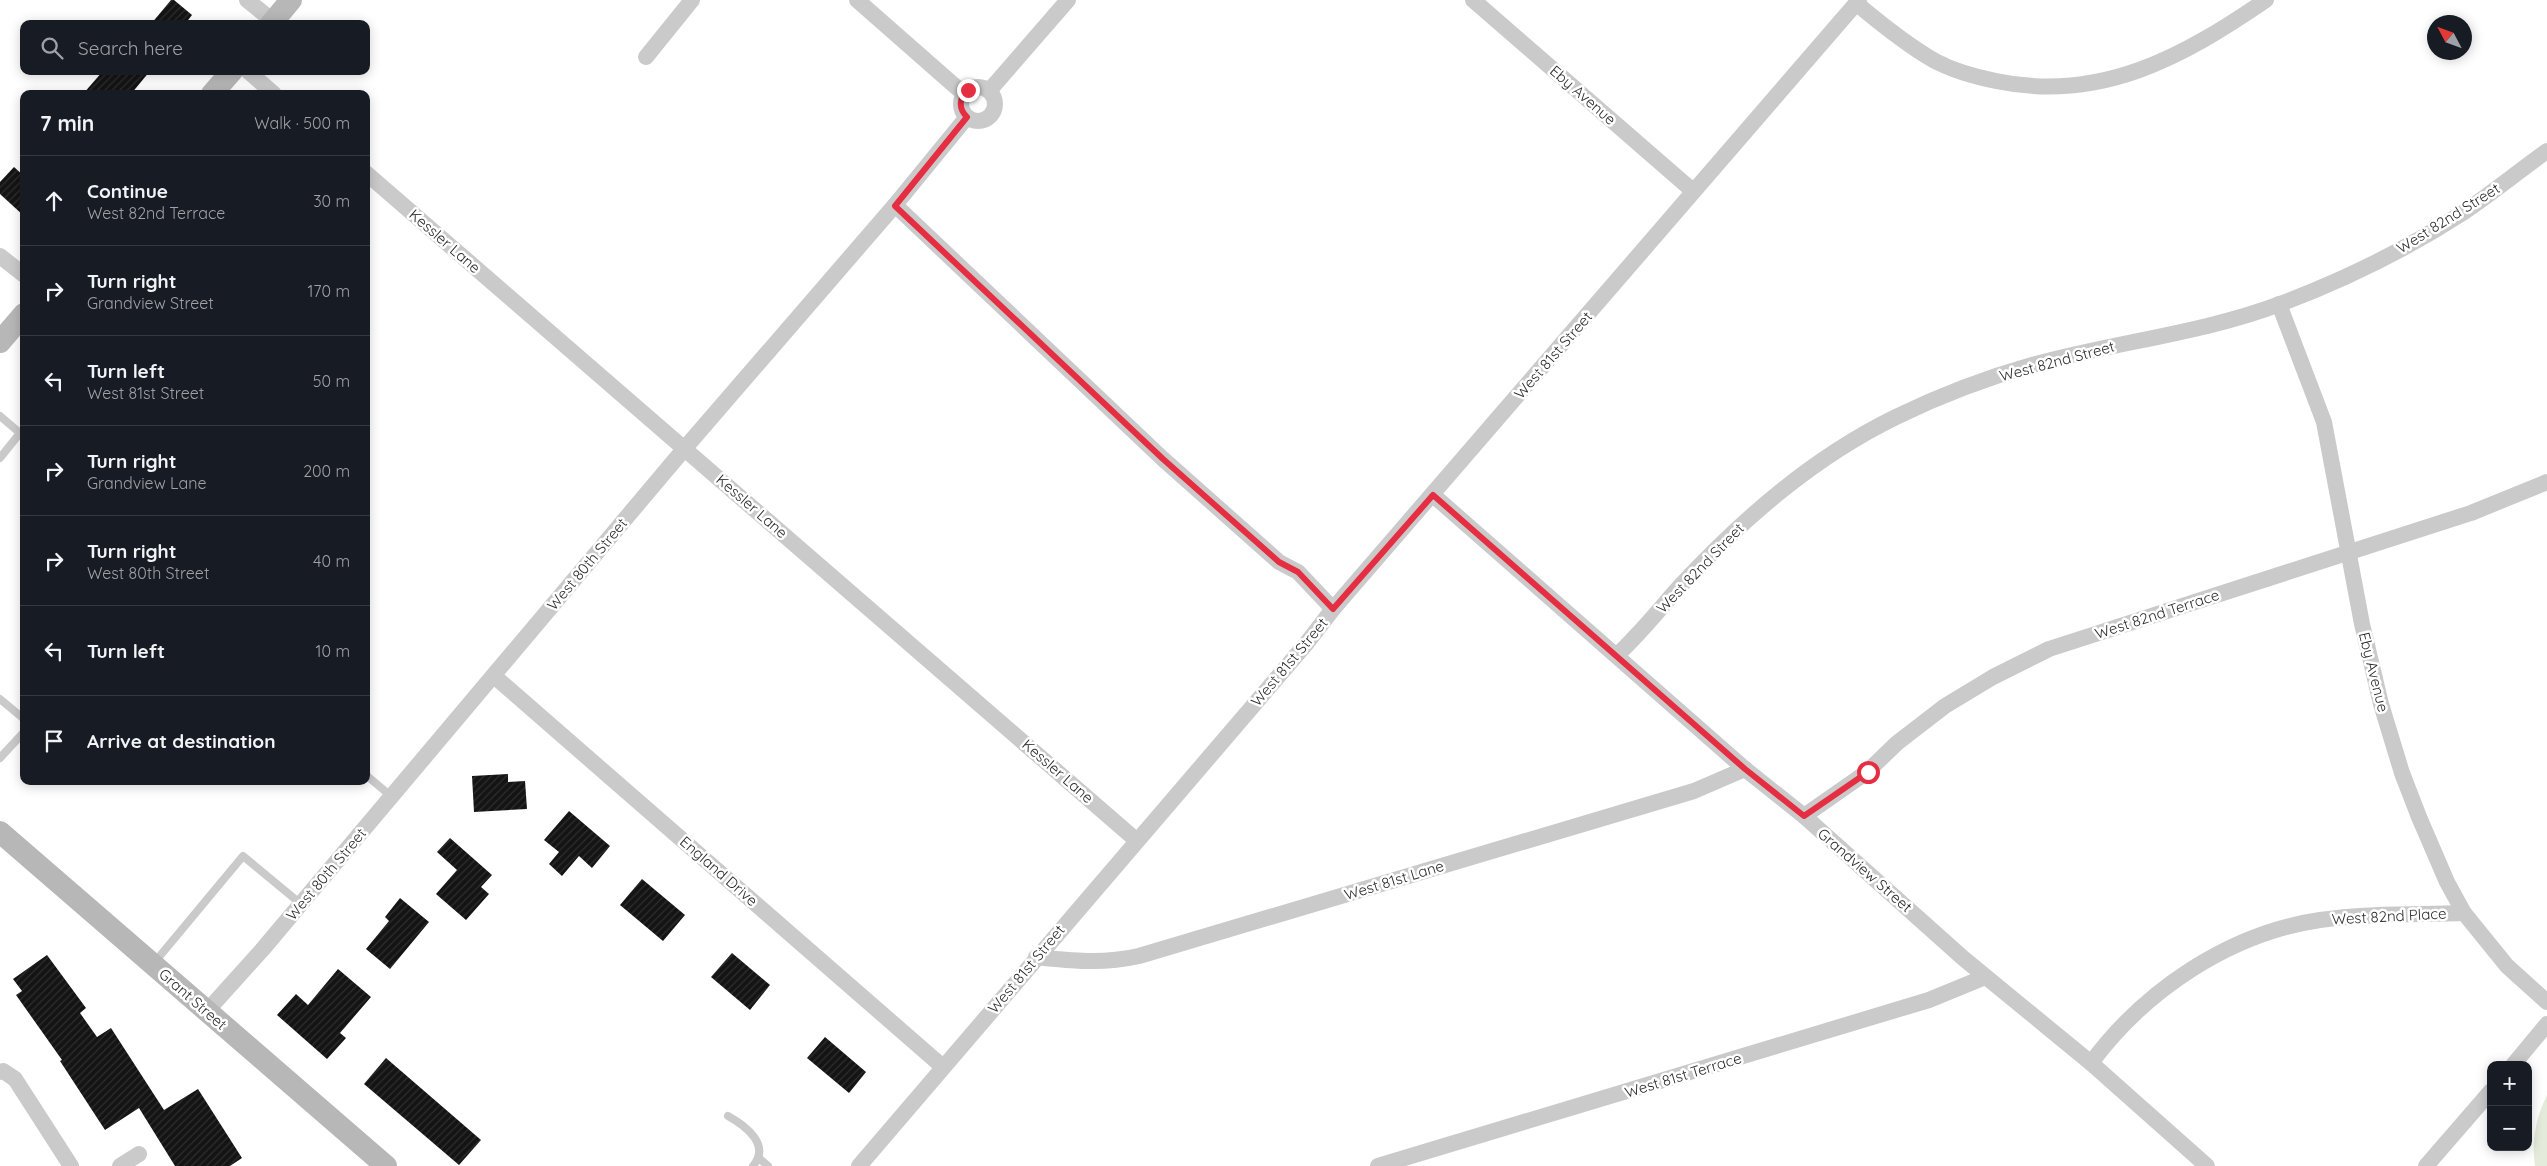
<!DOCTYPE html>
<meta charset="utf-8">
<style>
:root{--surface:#171b24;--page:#20242c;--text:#f1f3f6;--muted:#9ea1a6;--line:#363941}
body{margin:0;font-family:Quicksand,sans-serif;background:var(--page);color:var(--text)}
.controls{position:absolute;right:15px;bottom:15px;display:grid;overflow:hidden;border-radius:10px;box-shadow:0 2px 12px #0003}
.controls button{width:45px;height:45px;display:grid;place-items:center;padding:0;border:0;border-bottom:1px solid var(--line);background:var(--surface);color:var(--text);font:25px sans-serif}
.compass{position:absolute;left:2427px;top:15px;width:45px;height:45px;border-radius:50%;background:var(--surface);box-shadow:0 2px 12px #0003;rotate:311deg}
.stop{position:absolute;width:15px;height:15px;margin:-11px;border:4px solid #e52e41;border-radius:50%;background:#fff}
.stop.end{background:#e52e41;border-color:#fff;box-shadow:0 1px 5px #0008}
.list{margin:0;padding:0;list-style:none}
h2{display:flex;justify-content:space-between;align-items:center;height:65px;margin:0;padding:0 20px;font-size:21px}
h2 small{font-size:16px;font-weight:400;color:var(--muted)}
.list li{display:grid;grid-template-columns:32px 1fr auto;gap:15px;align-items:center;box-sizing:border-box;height:90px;padding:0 20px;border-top:1px solid var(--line)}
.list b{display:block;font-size:19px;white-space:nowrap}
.list p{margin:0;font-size:16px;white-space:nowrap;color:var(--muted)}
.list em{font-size:16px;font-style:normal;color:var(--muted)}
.icon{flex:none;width:28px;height:28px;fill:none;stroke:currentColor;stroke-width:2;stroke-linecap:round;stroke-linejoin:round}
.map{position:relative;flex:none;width:2547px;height:1166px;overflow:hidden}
.search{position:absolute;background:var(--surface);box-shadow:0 2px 12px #0003;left:20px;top:20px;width:350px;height:55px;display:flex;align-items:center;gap:12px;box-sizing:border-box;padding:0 18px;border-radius:10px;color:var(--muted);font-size:19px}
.panel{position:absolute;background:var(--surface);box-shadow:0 2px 12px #0003;left:20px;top:90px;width:350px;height:695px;border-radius:10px}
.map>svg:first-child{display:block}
</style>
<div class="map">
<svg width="2547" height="1166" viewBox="0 0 2547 1166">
<defs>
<pattern id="building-hatch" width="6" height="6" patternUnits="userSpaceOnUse" patternTransform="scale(1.25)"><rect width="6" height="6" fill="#141414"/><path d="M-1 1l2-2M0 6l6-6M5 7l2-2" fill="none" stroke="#2e2e2e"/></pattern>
</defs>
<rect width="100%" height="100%" fill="#fff"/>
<path fill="#e4ebda" d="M 2547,1095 L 2547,1166 L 2535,1166 C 2531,1141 2536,1117 2547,1095 Z"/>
<g fill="url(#building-hatch)">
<path d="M 171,0 L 174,0 L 192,15 L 185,24 L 151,24 Z"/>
<path d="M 103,71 L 150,71 L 131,94 L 83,94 Z"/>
<path d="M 14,167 L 24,176 L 24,216 L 0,194 L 0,182 Z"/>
<path d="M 508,774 L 508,782 L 525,781 L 527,809 L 474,812 L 472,776 Z"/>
<path d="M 569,811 L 610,846 L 592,868 L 579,856 L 562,876 L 549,864 L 559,852 L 544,840 Z"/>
<path d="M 450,838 L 492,875 L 481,887 L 489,894 L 466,920 L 436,894 L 457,870 L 437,852 Z"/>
<path d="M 642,879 L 685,915 L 663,941 L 620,905 Z"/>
<path d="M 400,898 L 429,922 L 390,969 L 366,949 L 389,921 L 385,917 Z"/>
<path d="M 732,953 L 770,985 L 750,1010 L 711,977 Z"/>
<path d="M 47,955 L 86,1008 L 80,1013 L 97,1037 L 111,1028 L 164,1110 L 198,1089 L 242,1158 L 230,1166 L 175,1166 L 139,1108 L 105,1130 L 60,1061 L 62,1060 L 16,995 L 22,991 L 13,979 Z"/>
<path d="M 338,969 L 371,997 L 340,1033 L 346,1038 L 327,1059 L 277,1015 L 296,994 L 308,1005 Z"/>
<path d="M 825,1037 L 866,1072 L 849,1093 L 807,1058 Z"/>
<path d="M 386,1058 L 481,1140 L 459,1165 L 364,1084 Z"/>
</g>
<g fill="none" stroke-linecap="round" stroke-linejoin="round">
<g stroke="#cacaca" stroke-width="8">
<path d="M 0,416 L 20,433 L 0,458"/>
<path d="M 0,699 L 24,719"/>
<path d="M 0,758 L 24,732"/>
<path d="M 366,775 L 392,797"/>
<path d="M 154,963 L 243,856 L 301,904"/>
<path d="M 728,1116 C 746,1126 771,1145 753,1166"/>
<path d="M 760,1159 L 768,1166"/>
</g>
<g stroke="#cacaca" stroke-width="16">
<path d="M 247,0 L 273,21"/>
<path d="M 857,0 L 964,94"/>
<path d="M 1473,0 L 1693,191"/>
<path d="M 1856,3 C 1881,24 1907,45 1935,61 C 1954,71 1976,77 1996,81 C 2100,103 2183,57 2266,0"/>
<path d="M 646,57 L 692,0"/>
<path d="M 248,71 L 274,94"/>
<circle cx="978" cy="104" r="17"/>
<path d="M 989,91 L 1068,0"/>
<path d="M 366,173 L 1136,840"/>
<path d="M 895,205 L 1163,459 L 1279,562 L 1298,572 L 1333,609"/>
<path d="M 0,256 L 24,275"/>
<path d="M 2279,304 L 2324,422 L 2362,624 L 2381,704 L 2402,773 L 2419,817 L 2447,882 L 2464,913 L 2507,966 L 2547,1002"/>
<path d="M 1433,495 L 1745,769 L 1804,816 L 1963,958 L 2091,1063 L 2207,1166"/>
<path d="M 1617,655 C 1641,633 1661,607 1683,583 C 1745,517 1814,457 1896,417 C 1939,396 1986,378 2032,365 C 2114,342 2200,334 2280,304 C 2344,280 2407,249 2464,212 C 2492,193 2519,171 2547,151"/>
<path d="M 494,676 L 943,1067"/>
<path d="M 1804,816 L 1867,772 L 1897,743 L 1945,706 L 1993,677 L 2049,649 L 2471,513 L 2547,482"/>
<path d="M 1036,957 C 1072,961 1104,964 1139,956 L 1694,791 L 1745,769"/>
<path d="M 207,1011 L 262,950 L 685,448 L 895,205 L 967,117"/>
<path d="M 2091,1063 C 2145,990 2230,933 2320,920 C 2368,913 2416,915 2464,913"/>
<path d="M 2513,1065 L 2547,1024"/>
<path d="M 0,1072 L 3,1071 L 15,1079 L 71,1166"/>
<path d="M 120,1166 L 139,1154"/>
<path d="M 859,1166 L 1306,644 L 1333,609 L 1859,0"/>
<path d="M 1378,1166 L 1929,1000 L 1985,977"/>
<path d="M 2426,1166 L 2491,1091"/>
</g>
<g stroke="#b7b7b7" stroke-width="22">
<path d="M 271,24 L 291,0"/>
<path d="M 212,94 L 232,71"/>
<path d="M 0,342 L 24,314"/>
<path d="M 0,832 L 386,1166"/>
</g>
</g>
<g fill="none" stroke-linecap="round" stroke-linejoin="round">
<path stroke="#e52e41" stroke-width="6" d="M 968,90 C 959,98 958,108 967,117 L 895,206 L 1163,459 L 1279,562 L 1298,572 L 1333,609 L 1433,495 L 1745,769 L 1804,816 L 1868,772"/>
</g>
<g text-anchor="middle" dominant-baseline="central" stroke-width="5" stroke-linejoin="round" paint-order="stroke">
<g font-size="15" fill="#2d2d2d" stroke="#fff">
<text transform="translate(1583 95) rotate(41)">Eby Avenue</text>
<text transform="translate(2448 218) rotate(-32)">West 82nd Street</text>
<text transform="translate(445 241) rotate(41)">Kessler Lane</text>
<text transform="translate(1553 355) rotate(-49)">West 81st Street</text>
<text transform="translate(2057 361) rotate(-15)">West 82nd Street</text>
<text transform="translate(752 506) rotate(41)">Kessler Lane</text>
<text transform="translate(587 564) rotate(-50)">West 80th Street</text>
<text transform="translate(1700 568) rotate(-46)">West 82nd Street</text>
<text transform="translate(2157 614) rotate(-18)">West 82nd Terrace</text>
<text transform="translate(1289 662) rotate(-50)">West 81st Street</text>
<text transform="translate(2374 672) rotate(76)">Eby Avenue</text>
<text transform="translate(1058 771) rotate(41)">Kessler Lane</text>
<text transform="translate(1865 870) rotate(41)">Grandview Street</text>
<text transform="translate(719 871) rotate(41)">England Drive</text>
<text transform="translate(326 874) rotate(-50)">West 80th Street</text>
<text transform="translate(1394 880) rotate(-17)">West 81st Lane</text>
<text transform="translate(2389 916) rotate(-3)">West 82nd Place</text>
<text transform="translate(1026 969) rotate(-50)">West 81st Street</text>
<text transform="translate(193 999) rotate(41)">Grant Street</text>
<text transform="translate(1683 1075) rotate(-17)">West 81st Terrace</text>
</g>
</g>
</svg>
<div class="controls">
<button>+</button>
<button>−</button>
</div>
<svg class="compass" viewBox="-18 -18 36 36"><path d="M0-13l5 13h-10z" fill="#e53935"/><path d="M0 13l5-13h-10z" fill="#9ea1a6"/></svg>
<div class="stop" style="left:1868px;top:772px"></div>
<div class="stop end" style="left:968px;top:90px"></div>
<div class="search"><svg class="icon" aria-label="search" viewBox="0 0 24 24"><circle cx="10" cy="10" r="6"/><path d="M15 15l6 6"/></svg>Search here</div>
<section class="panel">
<h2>7 min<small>Walk · 500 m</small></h2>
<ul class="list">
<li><svg class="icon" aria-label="ahead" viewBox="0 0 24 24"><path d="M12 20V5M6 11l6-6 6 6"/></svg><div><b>Continue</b><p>West 82nd Terrace</p></div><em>30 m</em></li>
<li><svg class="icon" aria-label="right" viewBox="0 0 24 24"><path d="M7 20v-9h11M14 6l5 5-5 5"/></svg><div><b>Turn right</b><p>Grandview Street</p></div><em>170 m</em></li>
<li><svg class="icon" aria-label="left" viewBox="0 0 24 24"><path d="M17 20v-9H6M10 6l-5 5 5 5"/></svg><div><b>Turn left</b><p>West 81st Street</p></div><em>50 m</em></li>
<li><svg class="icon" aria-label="right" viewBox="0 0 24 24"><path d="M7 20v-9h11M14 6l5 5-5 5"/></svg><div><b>Turn right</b><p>Grandview Lane</p></div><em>200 m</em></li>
<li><svg class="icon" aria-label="right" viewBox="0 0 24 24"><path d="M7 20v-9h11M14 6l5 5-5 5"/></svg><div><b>Turn right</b><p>West 80th Street</p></div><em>40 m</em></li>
<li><svg class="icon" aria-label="left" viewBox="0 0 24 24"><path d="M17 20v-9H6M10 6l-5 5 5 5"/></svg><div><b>Turn left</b></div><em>10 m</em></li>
<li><svg class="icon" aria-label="arrive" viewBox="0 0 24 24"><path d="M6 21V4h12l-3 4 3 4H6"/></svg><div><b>Arrive at destination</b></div></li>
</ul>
</section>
</div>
